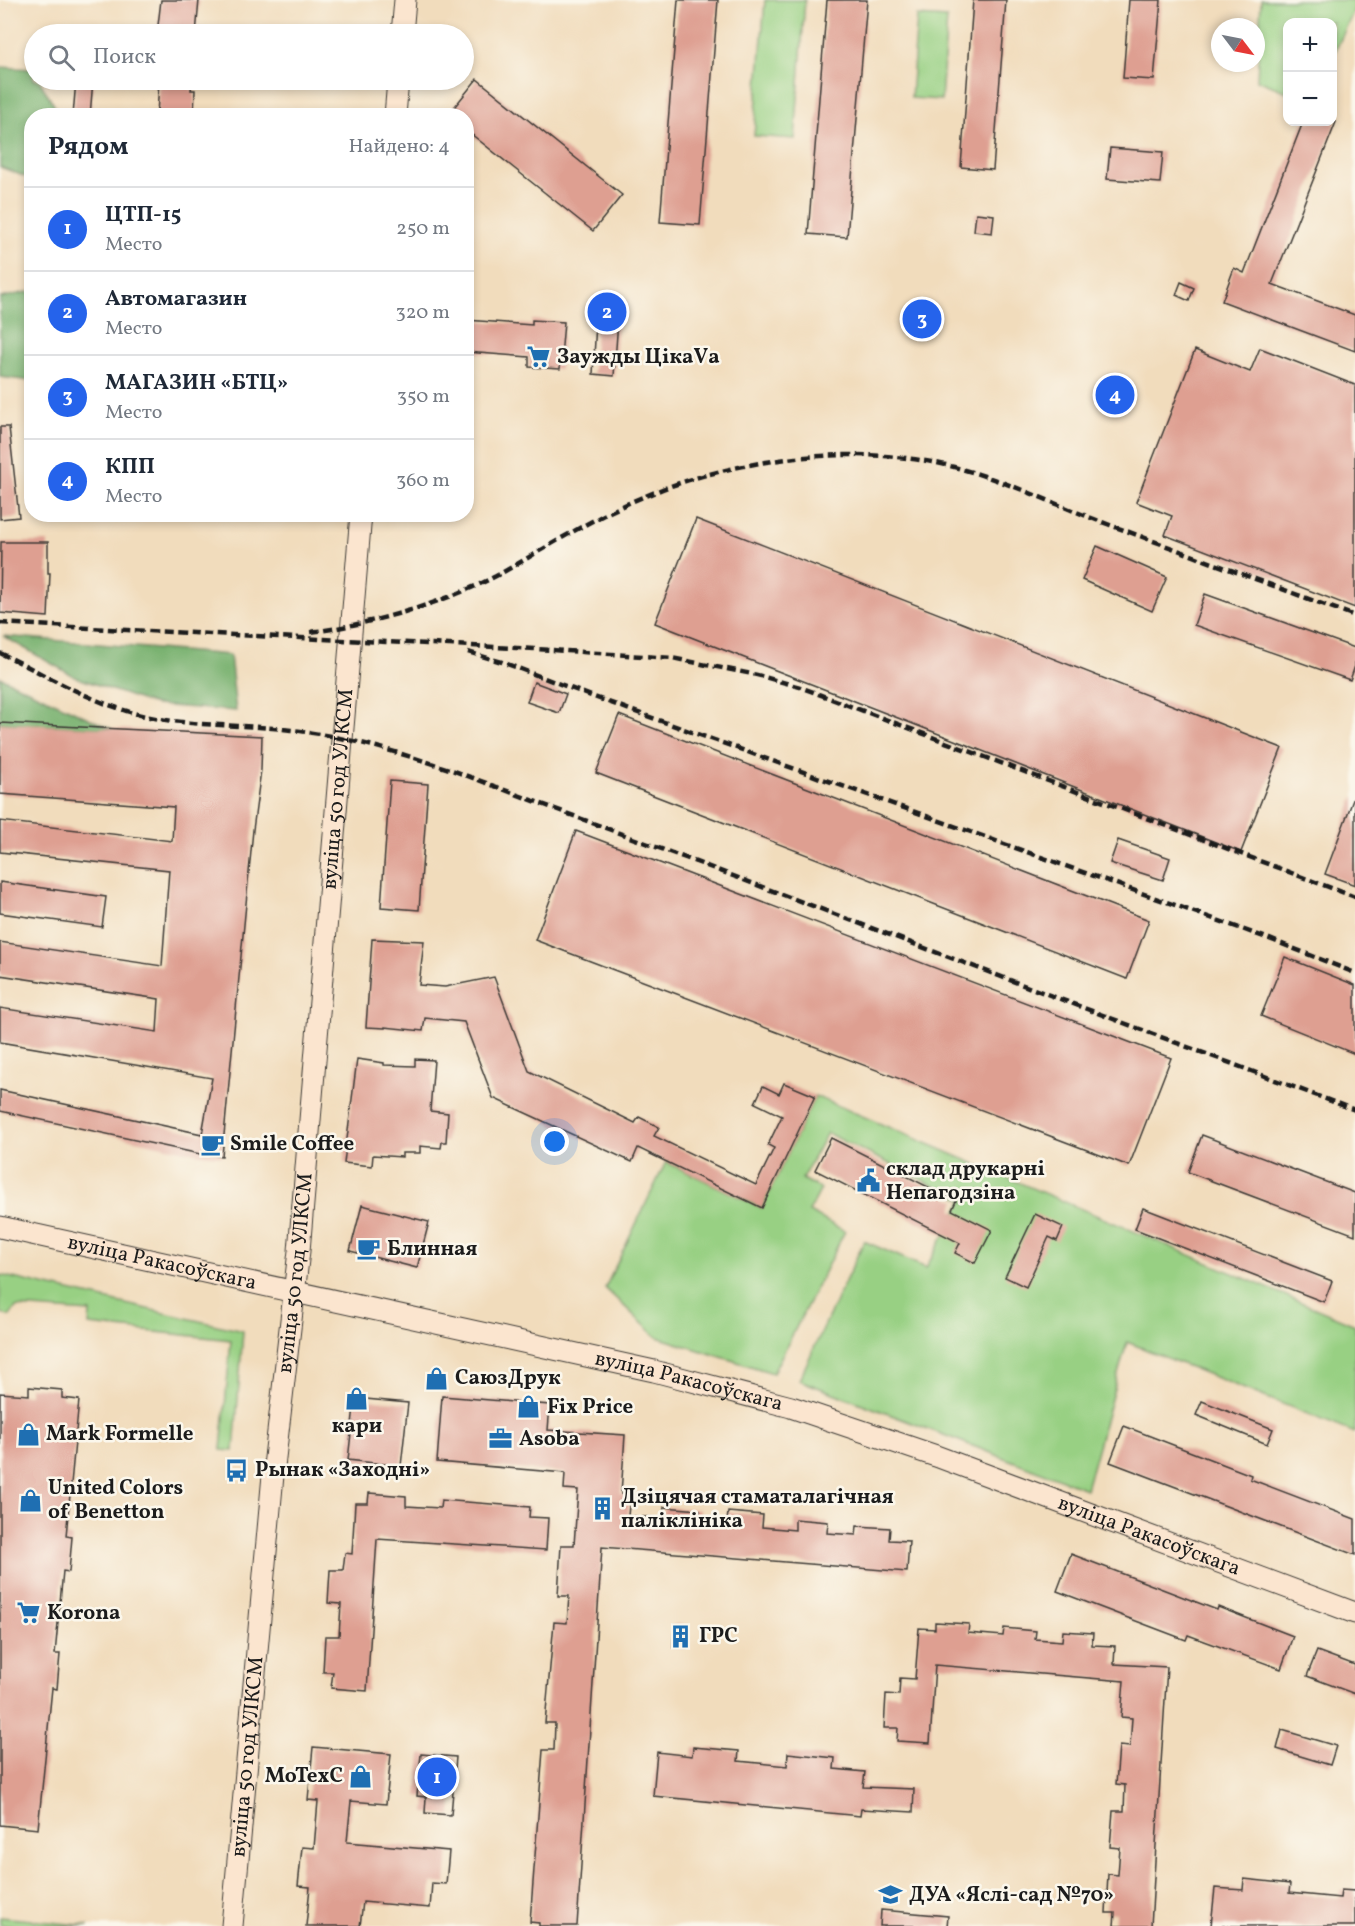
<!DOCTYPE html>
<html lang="ru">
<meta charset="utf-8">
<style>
:root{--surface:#fff;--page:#f2f2f3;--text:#1f2937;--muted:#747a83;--line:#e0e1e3;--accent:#2563eb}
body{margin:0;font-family:Vollkorn,serif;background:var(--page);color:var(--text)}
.controls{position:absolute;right:18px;top:18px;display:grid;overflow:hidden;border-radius:12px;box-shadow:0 3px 9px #0003}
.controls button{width:54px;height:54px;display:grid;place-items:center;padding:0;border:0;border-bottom:2px solid var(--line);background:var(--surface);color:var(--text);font:30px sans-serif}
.compass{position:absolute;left:1211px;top:18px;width:54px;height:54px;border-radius:50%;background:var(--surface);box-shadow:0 3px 9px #0003;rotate:122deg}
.you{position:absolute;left:555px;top:1142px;width:21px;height:21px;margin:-15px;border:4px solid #fff;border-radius:50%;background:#1a73e8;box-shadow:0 0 0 9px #1a73e833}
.badge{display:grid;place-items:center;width:39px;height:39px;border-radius:50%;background:var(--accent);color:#fff;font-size:20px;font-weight:700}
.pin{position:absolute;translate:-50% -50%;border:3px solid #fff;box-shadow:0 2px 6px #0006}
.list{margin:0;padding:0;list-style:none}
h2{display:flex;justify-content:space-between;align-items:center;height:78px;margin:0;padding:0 24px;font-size:26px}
h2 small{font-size:20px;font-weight:400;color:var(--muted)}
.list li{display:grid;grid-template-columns:39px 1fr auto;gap:18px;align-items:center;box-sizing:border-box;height:84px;padding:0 24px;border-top:2px solid var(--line)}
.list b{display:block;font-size:22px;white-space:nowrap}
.list p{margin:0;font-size:20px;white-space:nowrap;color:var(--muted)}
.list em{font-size:20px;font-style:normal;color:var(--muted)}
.icon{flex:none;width:33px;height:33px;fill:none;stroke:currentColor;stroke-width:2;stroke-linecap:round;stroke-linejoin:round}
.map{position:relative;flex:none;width:1355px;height:1926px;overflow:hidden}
.search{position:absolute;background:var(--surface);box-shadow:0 3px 9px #0003;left:24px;top:24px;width:450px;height:66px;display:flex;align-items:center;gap:15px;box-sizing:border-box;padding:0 21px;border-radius:33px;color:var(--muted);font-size:22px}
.panel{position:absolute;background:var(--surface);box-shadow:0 3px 9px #0003;left:24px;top:108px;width:450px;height:414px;border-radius:24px}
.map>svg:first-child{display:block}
</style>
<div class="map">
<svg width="1355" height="1926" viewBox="0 0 1355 1926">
<rect width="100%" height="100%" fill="#fbf7ec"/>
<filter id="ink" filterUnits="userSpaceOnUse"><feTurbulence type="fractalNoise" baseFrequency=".0167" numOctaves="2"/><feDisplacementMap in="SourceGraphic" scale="12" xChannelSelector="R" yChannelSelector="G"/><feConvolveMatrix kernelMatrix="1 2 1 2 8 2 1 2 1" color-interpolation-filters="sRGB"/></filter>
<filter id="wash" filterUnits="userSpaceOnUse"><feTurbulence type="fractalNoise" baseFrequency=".008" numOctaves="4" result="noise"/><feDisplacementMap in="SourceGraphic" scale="24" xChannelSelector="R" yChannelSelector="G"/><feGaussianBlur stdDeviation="1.35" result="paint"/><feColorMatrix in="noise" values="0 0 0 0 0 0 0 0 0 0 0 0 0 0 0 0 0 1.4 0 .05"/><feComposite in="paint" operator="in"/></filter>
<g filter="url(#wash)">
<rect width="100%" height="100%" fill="#f1dcbc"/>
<g fill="#98d083" stroke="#5a7650" stroke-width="1.5">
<path d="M 765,0 L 805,0 L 795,139 L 754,136 Z"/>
<path d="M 1261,0 L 1355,0 L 1355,8 L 1333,56 L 1332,22 L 1288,22 L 1287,92 L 1257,80 Z"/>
<path d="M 917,16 L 947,18 L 941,100 L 911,98 Z"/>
<path d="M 815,1096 L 1355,1325 L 1355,1433 L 1127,1342 L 1086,1489 L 799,1380 L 864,1241 L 926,1268 L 963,1200 L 827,1133 L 802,1179 L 821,1189 L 809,1212 L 845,1231 L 773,1373 L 657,1337 L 605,1288 L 666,1162 L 762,1208 Z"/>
<path d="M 0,1275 L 243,1331 L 234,1451 L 221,1450 L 231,1340 L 89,1325 L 90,1312 L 16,1307 L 10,1316 L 0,1314 Z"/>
<path d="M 0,1917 L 89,1926 L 0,1926 Z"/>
</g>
<g fill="#7ab271" stroke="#4b6746" stroke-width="1.5">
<path d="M 0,67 L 32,69 L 34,80 L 39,80 L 60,115 L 32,116 L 31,179 L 0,167 Z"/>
<path d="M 27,292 L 32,293 L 31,381 L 0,377 L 0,298 Z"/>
<path d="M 3,636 L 230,655 L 236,711 L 155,705 L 75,677 Z"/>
<path d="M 0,677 L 112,729 L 0,723 Z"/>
</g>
<g id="blocks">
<g fill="#de9f91">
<path d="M 161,0 L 199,0 L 196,34 L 157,34 Z"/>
<path d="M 678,0 L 718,0 L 700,225 L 660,222 Z"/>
<path d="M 827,0 L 867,0 L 847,237 L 808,234 Z"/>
<path d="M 973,0 L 1006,0 L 993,170 L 961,167 Z"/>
<path d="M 1129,0 L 1161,0 L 1154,80 L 1123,78 Z"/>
<path d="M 477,79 L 622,195 L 593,231 L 466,130 L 466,116 L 447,116 Z"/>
<path d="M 76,80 L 93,80 L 90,116 L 73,116 Z"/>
<path d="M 159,80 L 192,80 L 191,90 L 195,90 L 194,116 L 157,116 Z"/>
<path d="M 1303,122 L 1336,122 L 1272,284 L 1355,315 L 1355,351 L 1222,301 L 1234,268 L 1244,273 Z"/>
<path d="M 1110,148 L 1163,152 L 1160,183 L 1107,179 Z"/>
<path d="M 976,213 L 994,215 L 992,233 L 974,231 Z"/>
<path d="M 1181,282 L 1194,288 L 1189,301 L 1176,295 Z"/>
<path d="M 597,306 L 619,306 L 614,376 L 593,374 Z"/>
<path d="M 466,320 L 532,325 L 532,320 L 564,322 L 560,369 L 529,367 L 529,357 L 466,352 Z"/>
<path d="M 1260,348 L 1355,385 L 1355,608 L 1165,535 L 1172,516 L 1136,502 L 1195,350 L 1250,372 Z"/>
<path d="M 0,427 L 9,427 L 19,517 L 0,519 Z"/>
<path d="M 696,519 L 1282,748 L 1241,852 L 655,623 Z"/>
<path d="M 1,542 L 48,542 L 48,573 L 50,573 L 48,617 L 0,613 Z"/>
<path d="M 1097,546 L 1167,577 L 1152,611 L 1082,580 Z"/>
<path d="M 1205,594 L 1355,648 L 1355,666 L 1350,680 L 1194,625 Z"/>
<path d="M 534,682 L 566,694 L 559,713 L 527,702 Z"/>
<path d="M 619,715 L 1149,920 L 1127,979 L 596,773 Z"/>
<path d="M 0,723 L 262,736 L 261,770 L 253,830 L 222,1156 L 200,1154 L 0,1111 L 0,1090 L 202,1134 L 212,1078 L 0,1042 L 0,1008 L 157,1032 L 159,999 L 0,975 L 0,942 L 162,966 L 169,870 L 0,852 L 0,821 L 172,841 L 174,807 L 0,794 Z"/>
<path d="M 390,781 L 428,784 L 419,910 L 381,907 Z"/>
<path d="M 1354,797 L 1355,797 L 1355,885 L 1325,874 Z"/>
<path d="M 576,831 L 1171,1058 L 1129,1166 L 535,940 Z"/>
<path d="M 1118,840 L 1170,858 L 1163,880 L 1110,863 Z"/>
<path d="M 0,882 L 106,897 L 102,927 L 0,913 Z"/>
<path d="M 372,939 L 424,941 L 419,985 L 445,987 L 494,977 L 529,1071 L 635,1123 L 639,1117 L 659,1127 L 654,1136 L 756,1185 L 774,1148 L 768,1145 L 782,1116 L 755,1103 L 763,1086 L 779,1094 L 784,1083 L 815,1096 L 762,1208 L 638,1148 L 632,1162 L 493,1098 L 464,1022 L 425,1018 L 423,1031 L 385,1027 L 385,1028 L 366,1027 Z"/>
<path d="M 1285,957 L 1355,985 L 1355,1054 L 1261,1016 Z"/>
<path d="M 357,1059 L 384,1063 L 384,1065 L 415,1066 L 415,1059 L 434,1060 L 430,1111 L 448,1113 L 446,1142 L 442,1142 L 441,1148 L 420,1146 L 420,1153 L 402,1153 L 402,1157 L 373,1155 L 372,1166 L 344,1163 Z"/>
<path d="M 1202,1135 L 1355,1193 L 1355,1235 L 1188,1172 Z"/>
<path d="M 831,1138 L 956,1201 L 952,1210 L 992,1230 L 975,1263 L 955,1253 L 960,1243 L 815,1170 Z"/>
<path d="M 362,1205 L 429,1222 L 417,1268 L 350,1251 Z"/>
<path d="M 1143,1208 L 1332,1281 L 1324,1302 L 1135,1229 Z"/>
<path d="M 1035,1214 L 1063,1227 L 1057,1241 L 1049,1237 L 1026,1287 L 1005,1277 Z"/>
<path d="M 29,1387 L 62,1390 L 62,1398 L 79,1400 L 66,1536 L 72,1537 L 69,1572 L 63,1571 L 55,1654 L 60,1654 L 57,1689 L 52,1688 L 38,1829 L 0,1825 L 0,1393 L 29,1395 Z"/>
<path d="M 442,1396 L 550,1405 L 548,1430 L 625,1435 L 621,1494 L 630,1495 L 628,1516 L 663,1518 L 664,1507 L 700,1510 L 699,1520 L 727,1522 L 728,1512 L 763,1515 L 762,1527 L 795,1530 L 795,1519 L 828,1522 L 827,1533 L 856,1535 L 857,1526 L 890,1528 L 889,1540 L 909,1541 L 907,1572 L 602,1547 L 577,1926 L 539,1926 L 539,1923 L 530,1922 L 543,1750 L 554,1750 L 555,1723 L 545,1723 L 554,1622 L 567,1623 L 569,1596 L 558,1596 L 561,1545 L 574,1545 L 578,1490 L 564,1489 L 565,1473 L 437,1462 Z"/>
<path d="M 355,1398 L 408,1403 L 401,1466 L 348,1460 Z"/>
<path d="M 1202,1401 L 1273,1429 L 1267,1444 L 1196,1415 Z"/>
<path d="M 1124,1426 L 1251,1475 L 1250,1479 L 1355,1519 L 1355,1555 L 1110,1462 Z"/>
<path d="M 369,1493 L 406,1496 L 406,1506 L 440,1508 L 441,1500 L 530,1507 L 529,1517 L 548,1518 L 546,1550 L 377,1539 L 367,1691 L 331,1688 L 333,1672 L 323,1672 L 325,1636 L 339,1636 L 341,1604 L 328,1603 L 330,1570 L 343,1570 L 345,1553 L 352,1554 L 355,1503 L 368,1503 Z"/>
<path d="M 1071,1554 L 1217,1610 L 1218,1607 L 1293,1636 L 1281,1669 L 1188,1635 L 1186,1640 L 1057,1591 Z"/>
<path d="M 935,1622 L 969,1624 L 968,1633 L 1003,1636 L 1004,1628 L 1036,1631 L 1035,1639 L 1062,1641 L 1063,1631 L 1093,1633 L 1092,1645 L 1115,1646 L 1114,1664 L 1167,1667 L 1151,1926 L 1114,1926 L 1115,1913 L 1106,1913 L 1108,1874 L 1118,1875 L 1120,1848 L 1110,1847 L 1113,1811 L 1124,1811 L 1125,1785 L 1116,1784 L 1119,1746 L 1130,1747 L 1132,1718 L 1121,1717 L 1124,1681 L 935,1665 L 930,1743 L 897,1741 L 898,1728 L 884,1728 L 886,1694 L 899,1695 L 900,1678 L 915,1679 L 919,1628 L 935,1629 Z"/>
<path d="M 674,1624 L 688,1625 L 687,1648 L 673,1648 Z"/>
<path d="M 1317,1651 L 1355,1665 L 1355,1694 L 1307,1676 Z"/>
<path d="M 1282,1730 L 1336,1746 L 1330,1765 L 1277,1749 Z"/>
<path d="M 313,1747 L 391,1754 L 386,1804 L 351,1801 L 347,1842 L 449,1851 L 446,1884 L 432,1883 L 430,1908 L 363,1902 L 360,1926 L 306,1926 L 310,1887 L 298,1886 L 302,1847 L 314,1848 L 318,1801 L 308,1800 Z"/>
<path d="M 693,1747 L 739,1751 L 738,1761 L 787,1766 L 788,1753 L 835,1758 L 834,1769 L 865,1772 L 863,1787 L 914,1789 L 913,1812 L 861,1809 L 860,1816 L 653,1796 L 657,1752 L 692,1756 Z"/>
<path d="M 421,1754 L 456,1757 L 451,1815 L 425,1813 L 426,1797 L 417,1796 Z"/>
<path d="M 1244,1879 L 1290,1884 L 1289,1893 L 1340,1898 L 1341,1890 L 1355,1891 L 1355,1926 L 1211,1926 L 1215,1888 L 1243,1890 Z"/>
<path d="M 881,1910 L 948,1916 L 947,1926 L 880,1926 Z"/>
</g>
</g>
</g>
<g filter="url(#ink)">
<use href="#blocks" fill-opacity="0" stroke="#3c3934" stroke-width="1.5"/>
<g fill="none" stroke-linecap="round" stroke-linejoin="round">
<defs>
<g id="secondary">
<path d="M 402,34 L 405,0"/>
<path d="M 395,116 L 398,80"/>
<path id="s1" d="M 0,1227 L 654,1371 L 791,1407 L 936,1456 L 1355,1613"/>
<path id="s2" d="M 232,1926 L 273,1475 L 299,1251 L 361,514"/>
</g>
</defs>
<use href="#secondary" stroke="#3c3934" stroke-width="23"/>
<use href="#secondary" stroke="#fbe5cf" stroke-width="21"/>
<g stroke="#1c1c1c" stroke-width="4.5" stroke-dasharray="9 4.5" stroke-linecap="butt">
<path d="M 0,623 L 127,630 L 537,649 L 672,658 L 757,675 L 800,687 L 1355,897"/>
<path d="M 311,632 C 368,625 445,603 496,576 C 545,549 591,518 643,497 C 733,458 858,442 954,467 C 1008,481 1058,506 1110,525 C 1192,555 1273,586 1355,616"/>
<path d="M 468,652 L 502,662 L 594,697 L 1267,938 L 1355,973"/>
<path d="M 0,653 C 49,676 96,706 150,717 C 196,727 244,724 291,730 C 345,736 397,752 449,769 L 1355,1110"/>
</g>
</g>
</g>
<defs>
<symbol id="supermarket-bare" viewBox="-9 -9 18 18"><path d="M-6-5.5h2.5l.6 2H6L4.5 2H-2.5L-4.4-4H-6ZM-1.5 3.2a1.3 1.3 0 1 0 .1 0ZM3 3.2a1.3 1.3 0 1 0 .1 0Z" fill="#1f6fb2" stroke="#fbf7ec" stroke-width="2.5" paint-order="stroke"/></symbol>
<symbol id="cafe-bare" viewBox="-9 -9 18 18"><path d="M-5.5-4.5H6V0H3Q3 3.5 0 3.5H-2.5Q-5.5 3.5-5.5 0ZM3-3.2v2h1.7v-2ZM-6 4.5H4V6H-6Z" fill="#1f6fb2" stroke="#fbf7ec" stroke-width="2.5" paint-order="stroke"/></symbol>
<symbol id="civic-bare" viewBox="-9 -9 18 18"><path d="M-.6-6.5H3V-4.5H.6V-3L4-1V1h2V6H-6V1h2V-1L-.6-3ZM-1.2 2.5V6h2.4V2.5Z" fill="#1f6fb2" stroke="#fbf7ec" stroke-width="2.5" paint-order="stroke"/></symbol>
<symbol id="shop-bare" viewBox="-9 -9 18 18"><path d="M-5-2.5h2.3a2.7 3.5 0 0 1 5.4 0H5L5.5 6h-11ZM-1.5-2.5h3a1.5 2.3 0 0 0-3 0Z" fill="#1f6fb2" stroke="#fbf7ec" stroke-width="2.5" paint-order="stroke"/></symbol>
<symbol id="office-bare" viewBox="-9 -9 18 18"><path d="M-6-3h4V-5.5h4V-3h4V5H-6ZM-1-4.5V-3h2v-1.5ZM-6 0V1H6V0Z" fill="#1f6fb2" stroke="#fbf7ec" stroke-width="2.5" paint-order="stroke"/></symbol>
<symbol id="bus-bare" viewBox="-9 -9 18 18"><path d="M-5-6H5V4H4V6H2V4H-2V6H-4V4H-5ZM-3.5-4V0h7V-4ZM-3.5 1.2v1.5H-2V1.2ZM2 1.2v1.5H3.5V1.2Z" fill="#1f6fb2" stroke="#fbf7ec" stroke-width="2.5" paint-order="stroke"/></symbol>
<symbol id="building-bare" viewBox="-9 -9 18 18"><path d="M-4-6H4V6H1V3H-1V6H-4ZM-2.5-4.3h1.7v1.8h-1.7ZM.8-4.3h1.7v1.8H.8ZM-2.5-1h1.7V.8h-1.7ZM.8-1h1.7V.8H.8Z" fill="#1f6fb2" stroke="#fbf7ec" stroke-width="2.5" paint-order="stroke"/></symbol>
<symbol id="school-bare" viewBox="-9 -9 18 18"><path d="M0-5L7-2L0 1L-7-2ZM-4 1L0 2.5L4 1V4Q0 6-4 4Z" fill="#1f6fb2" stroke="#fbf7ec" stroke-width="2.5" paint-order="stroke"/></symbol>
</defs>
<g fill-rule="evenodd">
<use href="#supermarket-bare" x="522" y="340" width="33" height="33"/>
<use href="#cafe-bare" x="196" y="1128" width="33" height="33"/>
<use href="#civic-bare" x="852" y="1164" width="33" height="33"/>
<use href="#cafe-bare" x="352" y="1232" width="33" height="33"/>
<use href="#shop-bare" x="420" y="1362" width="33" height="33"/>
<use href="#shop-bare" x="340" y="1382" width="33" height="33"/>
<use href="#shop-bare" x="512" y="1390" width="33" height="33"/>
<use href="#shop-bare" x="12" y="1418" width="33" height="33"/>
<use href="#office-bare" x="484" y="1422" width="33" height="33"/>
<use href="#bus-bare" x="220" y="1454" width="33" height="33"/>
<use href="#shop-bare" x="14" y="1484" width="33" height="33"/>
<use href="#building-bare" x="586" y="1492" width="33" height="33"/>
<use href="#supermarket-bare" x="12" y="1596" width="33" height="33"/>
<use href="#building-bare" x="664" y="1620" width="33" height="33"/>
<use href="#shop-bare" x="344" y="1760" width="33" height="33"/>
<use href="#school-bare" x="874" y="1878" width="33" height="33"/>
</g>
<g text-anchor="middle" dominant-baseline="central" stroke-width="5" stroke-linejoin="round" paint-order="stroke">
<g font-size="21" font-weight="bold" fill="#1c1c1c" stroke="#fbf7ec" text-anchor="start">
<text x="557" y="357">Заужды ЦікаVа</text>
<text x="230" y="1144">Smile Coffee</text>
<text x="886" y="1169">склад друкарні<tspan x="886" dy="24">Непагодзіна</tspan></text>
<text x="387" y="1249">Блинная</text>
<text x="455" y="1378">СаюзДрук</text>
<text x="547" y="1407">Fix Price</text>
<text x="357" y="1426" text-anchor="middle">кари</text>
<text x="46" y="1434">Mark Formelle</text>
<text x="519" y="1439">Asoba</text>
<text x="255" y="1470">Рынак «Заходні»</text>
<text x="48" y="1488">United Colors<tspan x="48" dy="24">of Benetton</tspan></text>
<text x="621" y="1497">Дзіцячая стаматалагічная<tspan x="621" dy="24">паліклініка</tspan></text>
<text x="47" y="1613">Korona</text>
<text x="699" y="1636">ГРС</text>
<text x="343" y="1776" text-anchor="end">MoTexC</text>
<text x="909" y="1895">ДУА «Яслі-сад №70»</text>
</g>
<g font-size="21" fill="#1c1c1c" stroke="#fbf7ec">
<text stroke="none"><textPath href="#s2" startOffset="1142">вуліца 50 год УЛКСМ</textPath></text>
<text stroke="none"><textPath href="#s1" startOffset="166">вуліца Ракасоўскага</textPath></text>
<text stroke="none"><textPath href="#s2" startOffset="656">вуліца 50 год УЛКСМ</textPath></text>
<text stroke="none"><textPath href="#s1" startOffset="706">вуліца Ракасоўскага</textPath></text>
<text stroke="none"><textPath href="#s1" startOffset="1192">вуліца Ракасоўскага</textPath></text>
<text stroke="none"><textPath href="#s2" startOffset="170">вуліца 50 год УЛКСМ</textPath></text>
</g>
</g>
</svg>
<div class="controls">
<button>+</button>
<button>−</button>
</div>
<svg class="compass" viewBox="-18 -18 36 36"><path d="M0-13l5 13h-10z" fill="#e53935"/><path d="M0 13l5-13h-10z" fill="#747a83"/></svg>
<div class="you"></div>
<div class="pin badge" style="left:437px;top:1777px">1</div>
<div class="pin badge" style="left:607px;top:312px">2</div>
<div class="pin badge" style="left:922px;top:319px">3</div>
<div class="pin badge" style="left:1115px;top:395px">4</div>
<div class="search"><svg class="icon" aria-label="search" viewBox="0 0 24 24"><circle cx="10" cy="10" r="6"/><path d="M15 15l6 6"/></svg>Поиск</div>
<section class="panel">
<h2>Рядом<small>Найдено: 4</small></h2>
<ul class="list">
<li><span class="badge">1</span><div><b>ЦТП-15</b><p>Место</p></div><em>250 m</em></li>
<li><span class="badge">2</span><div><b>Автомагазин</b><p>Место</p></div><em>320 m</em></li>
<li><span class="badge">3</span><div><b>МАГАЗИН «БТЦ»</b><p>Место</p></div><em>350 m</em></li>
<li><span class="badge">4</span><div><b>КПП</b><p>Место</p></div><em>360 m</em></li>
</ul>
</section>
</div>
